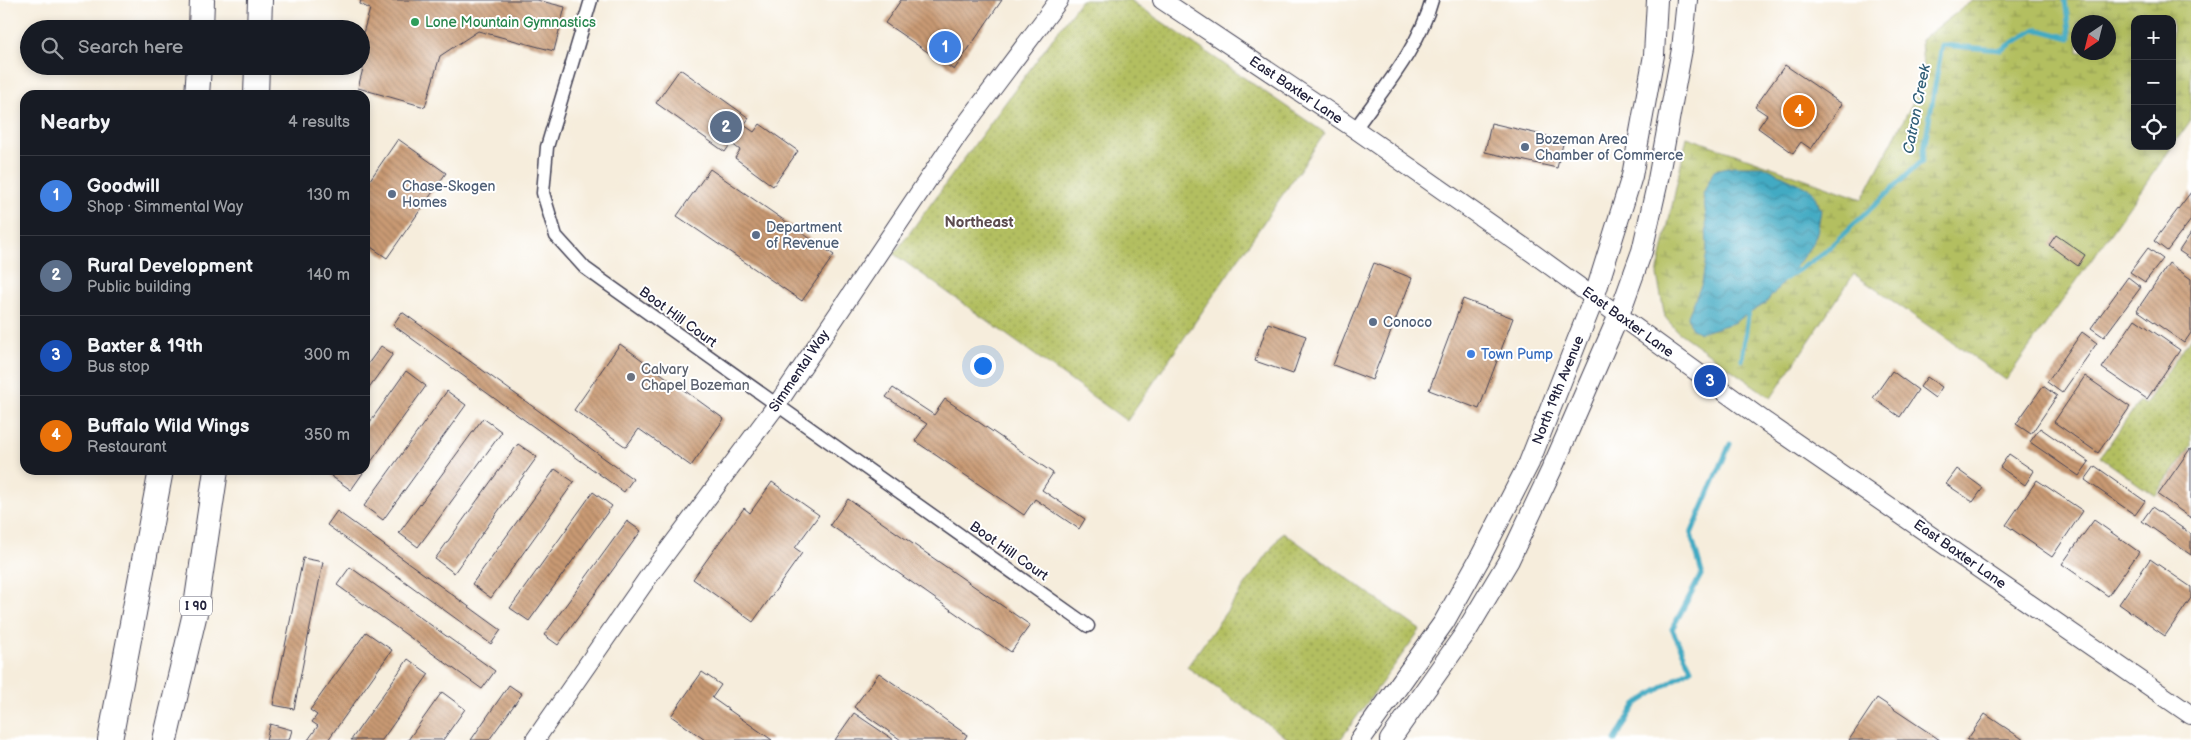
<!DOCTYPE html>
<meta charset="utf-8">
<style>
:root{--surface:#171b24;--page:#20242c;--text:#f1f3f6;--muted:#9ea1a6;--line:#363941;--accent:#db2777}
body{margin:0;font-family:"Balsamiq Sans",sans-serif;background:var(--page);color:var(--text)}
.controls{position:absolute;right:15px;top:15px;display:grid;overflow:hidden;border-radius:10px;box-shadow:0 2px 8px #0003}
.controls button{width:45px;height:45px;display:grid;place-items:center;padding:0;border:0;border-bottom:1px solid var(--line);background:var(--surface);color:var(--text);font:25px sans-serif}
.compass{position:absolute;left:2071px;top:15px;width:45px;height:45px;border-radius:50%;background:var(--surface);box-shadow:0 2px 8px #0003;rotate:215deg}
.you{position:absolute;left:982px;top:365px;width:18px;height:18px;margin:-12px;border:4px solid #fff;border-radius:50%;background:#1a73e8;box-shadow:0 0 0 8px #1a73e833}
.badge{display:grid;place-items:center;width:32px;height:32px;border-radius:50%;background:var(--accent);color:#fff;font-size:16px;font-weight:700}
.pin{position:absolute;translate:-50% -50%;border:2px solid #fff;box-shadow:0 1px 5px #0006}
.list{margin:0;padding:0;list-style:none}
h2{display:flex;justify-content:space-between;align-items:center;height:65px;margin:0;padding:0 20px;font-size:21px}
h2 small{font-size:16px;font-weight:400;color:var(--muted)}
.list li{display:grid;grid-template-columns:32px 1fr auto;gap:15px;align-items:center;box-sizing:border-box;height:80px;padding:0 20px;border-top:1px solid var(--line)}
.list b{display:block;font-size:19px;white-space:nowrap}
.list p{margin:0;font-size:16px;white-space:nowrap;color:var(--muted)}
.list em{font-size:16px;font-style:normal;color:var(--muted)}
.icon{flex:none;width:28px;height:28px;fill:none;stroke:currentColor;stroke-width:2;stroke-linecap:round;stroke-linejoin:round}
.map{position:relative;flex:none;width:2191px;height:740px;overflow:hidden}
.search{position:absolute;background:var(--surface);box-shadow:0 2px 8px #0003;left:20px;top:20px;width:350px;height:55px;display:flex;align-items:center;gap:12px;box-sizing:border-box;padding:0 18px;border-radius:28px;color:var(--muted);font-size:19px}
.panel{position:absolute;background:var(--surface);box-shadow:0 2px 8px #0003;left:20px;top:90px;width:350px;height:385px;border-radius:15px}
.map>svg:first-child{display:block}
</style>
<div class="map">
<svg width="2191" height="740" viewBox="0 0 2191 740">
<defs>
<pattern id="grass-dots" width="8" height="8" patternUnits="userSpaceOnUse" patternTransform="scale(1.25)"><rect width="8" height="8" fill="#b3bf61"/><path d="M2 2h.1M6 6h.1" fill="none" stroke="#919b51" stroke-width="1.8" stroke-linecap="round"/></pattern>
<pattern id="wetland-marsh" width="20" height="14" patternUnits="userSpaceOnUse" patternTransform="scale(1.25)"><rect width="20" height="14" fill="#b3bf61"/><path d="M1 5h8M5 5V1M11 12h8M15 12V8" fill="none" stroke="#919b51"/></pattern>
<pattern id="water-waves" width="16" height="10" patternUnits="userSpaceOnUse" patternTransform="scale(1.25)"><rect width="16" height="10" fill="#43aac3"/><path d="M0 5q4-4 8 0t8 0" fill="none" stroke="#388aa0"/></pattern>
<pattern id="building-back-hatch" width="6" height="6" patternUnits="userSpaceOnUse" patternTransform="scale(1.25)"><rect width="6" height="6" fill="#c99a73"/><path d="M-1 5l2 2M0 0l6 6M5-1l2 2" fill="none" stroke="#a37d60"/></pattern>
</defs>
<rect width="100%" height="100%" fill="#fff"/>
<filter id="ink" filterUnits="userSpaceOnUse"><feTurbulence type="fractalNoise" baseFrequency=".02" numOctaves="2"/><feDisplacementMap in="SourceGraphic" scale="10" xChannelSelector="R" yChannelSelector="G"/><feConvolveMatrix kernelMatrix="1 2 1 2 8 2 1 2 1" color-interpolation-filters="sRGB"/></filter>
<filter id="wash" filterUnits="userSpaceOnUse"><feTurbulence type="fractalNoise" baseFrequency=".0096" numOctaves="4" result="noise"/><feDisplacementMap in="SourceGraphic" scale="20" xChannelSelector="R" yChannelSelector="G"/><feGaussianBlur stdDeviation="1.12" result="paint"/><feColorMatrix in="noise" values="0 0 0 0 0 0 0 0 0 0 0 0 0 0 0 0 0 1.4 0 .05"/><feComposite in="paint" operator="in"/></filter>
<g filter="url(#wash)">
<rect width="100%" height="100%" fill="#f6eddc"/>
<g fill="url(#grass-dots)" stroke="#6a704e">
<path d="M 1081,0 L 1130,0 L 1325,133 L 1127,421 L 894,254 Z"/>
<path d="M 2191,337 L 2191,446 L 2155,496 L 2100,457 L 2139,402 L 2145,405 Z"/>
<path d="M 1283,532 L 1420,630 L 1340,740 L 1290,740 L 1187,667 Z"/>
</g>
<path fill="url(#wetland-marsh)" stroke="#6a704e" fill-rule="evenodd" d="M 1973,0 L 2191,0 L 2191,120 L 2006,380 L 1854,274 L 1771,398 L 1677,331 L 1665,317 L 1657,275 L 1687,137 L 1862,199 L 1924,81 L 1921,40 ZM 2135,19 L 2172,19 L 2172,146 L 2135,146 ZM 2078,22 L 2108,22 L 2108,52 L 2078,52 Z"/>
<path fill="url(#water-waves)" stroke="#32667f" d="M 1733,166 L 1763,166 L 1812,190 L 1821,210 L 1817,233 L 1813,243 L 1795,268 L 1765,304 L 1733,323 L 1700,333 L 1691,328 L 1688,316 L 1702,283 L 1707,251 L 1706,217 L 1703,194 L 1714,170 Z"/>
<g fill="none" stroke-linecap="round" stroke-linejoin="round">
<g stroke="#43aac3" stroke-width="5">
<path d="M 1783,280 L 1821,255 L 1922,161 L 1942,45 L 2001,50 L 2036,29 L 2070,38 L 2065,0"/>
<path d="M 1742,360 L 1749,308"/>
<path d="M 1615,740 L 1636,704 L 1691,669 L 1672,629 L 1702,573 L 1691,534 L 1730,444"/>
</g>
</g>
<g id="blocks">
<g fill="url(#building-back-hatch)">
<path d="M 361,0 L 537,0 L 565,7 L 554,51 L 478,31 L 440,56 L 425,107 L 358,88 L 367,53 L 361,49 L 361,40 L 370,9 L 360,4 Z"/>
<path d="M 901,0 L 1002,0 L 954,70 L 885,23 Z"/>
<path d="M 1785,65 L 1842,104 L 1811,149 L 1801,142 L 1793,153 L 1758,128 L 1767,115 L 1755,107 Z"/>
<path d="M 680,69 L 749,118 L 744,125 L 754,132 L 760,124 L 798,151 L 773,186 L 735,158 L 740,150 L 731,143 L 725,152 L 656,103 Z"/>
<path d="M 1491,123 L 1564,140 L 1557,168 L 1485,152 Z"/>
<path d="M 398,139 L 446,173 L 387,258 L 365,243 L 365,187 Z"/>
<path d="M 710,169 L 834,255 L 802,301 L 677,216 Z"/>
<path d="M 2191,192 L 2191,220 L 2167,251 L 2154,241 Z"/>
<path d="M 2191,233 L 2191,259 L 2179,251 Z"/>
<path d="M 2056,235 L 2085,255 L 2078,266 L 2049,245 Z"/>
<path d="M 2148,248 L 2163,259 L 2145,282 L 2130,272 Z"/>
<path d="M 1374,263 L 1412,278 L 1372,380 L 1333,365 Z"/>
<path d="M 2169,263 L 2191,279 L 2191,333 L 2184,343 L 2137,310 Z"/>
<path d="M 2128,277 L 2141,287 L 2104,337 L 2091,328 Z"/>
<path d="M 1463,299 L 1513,318 L 1479,409 L 1429,390 Z"/>
<path d="M 402,312 L 633,479 L 624,492 L 393,325 Z"/>
<path d="M 2135,319 L 2180,350 L 2147,399 L 2102,368 Z"/>
<path d="M 1268,323 L 1306,336 L 1293,374 L 1255,361 Z"/>
<path d="M 2082,332 L 2097,343 L 2062,393 L 2047,382 Z"/>
<path d="M 620,344 L 724,419 L 691,466 L 639,429 L 626,447 L 574,410 Z"/>
<path d="M 381,346 L 393,354 L 365,393 L 365,368 Z"/>
<path d="M 406,371 L 426,386 L 365,470 L 365,429 Z"/>
<path d="M 1892,371 L 1918,390 L 1900,417 L 1873,398 Z"/>
<path d="M 2085,376 L 2130,407 L 2098,453 L 2054,422 Z"/>
<path d="M 1927,377 L 1942,387 L 1935,398 L 1920,387 Z"/>
<path d="M 2043,386 L 2057,396 L 2031,434 L 2016,424 Z"/>
<path d="M 893,388 L 934,415 L 945,399 L 1053,473 L 1042,490 L 1085,519 L 1079,529 L 1035,499 L 1024,515 L 915,441 L 927,424 L 886,397 Z"/>
<path d="M 447,391 L 466,405 L 383,520 L 364,506 Z"/>
<path d="M 483,418 L 502,432 L 418,547 L 399,533 Z"/>
<path d="M 2040,428 L 2089,462 L 2079,476 L 2030,442 Z"/>
<path d="M 518,444 L 537,457 L 454,573 L 435,559 Z"/>
<path d="M 2190,449 L 2191,449 L 2191,518 L 2158,495 Z"/>
<path d="M 2009,454 L 2034,471 L 2025,485 L 2000,467 Z"/>
<path d="M 2095,466 L 2145,501 L 2135,515 L 2085,480 Z"/>
<path d="M 555,469 L 574,482 L 491,598 L 472,584 Z"/>
<path d="M 1957,469 L 1983,488 L 1973,502 L 1946,484 Z"/>
<path d="M 335,470 L 365,470 L 351,490 L 331,476 Z"/>
<path d="M 2037,480 L 2083,511 L 2052,557 L 2006,525 Z"/>
<path d="M 772,482 L 819,515 L 795,548 L 802,553 L 753,622 L 693,579 L 744,508 L 750,513 Z"/>
<path d="M 593,492 L 612,506 L 529,621 L 510,608 Z"/>
<path d="M 848,499 L 1030,625 L 1011,652 L 830,525 Z"/>
<path d="M 2152,507 L 2191,534 L 2191,555 L 2142,521 Z"/>
<path d="M 337,511 L 501,630 L 491,644 L 327,525 Z"/>
<path d="M 2094,520 L 2139,552 L 2108,596 L 2062,564 Z"/>
<path d="M 627,521 L 641,531 L 558,645 L 544,635 Z"/>
<path d="M 303,558 L 323,562 L 294,709 L 273,705 Z"/>
<path d="M 2150,559 L 2191,587 L 2191,598 L 2165,636 L 2119,604 Z"/>
<path d="M 350,567 L 495,671 L 482,689 L 337,585 Z"/>
<path d="M 366,632 L 392,650 L 328,740 L 308,740 L 318,726 L 312,722 L 317,715 L 310,710 Z"/>
<path d="M 408,659 L 429,674 L 382,740 L 351,740 Z"/>
<path d="M 702,672 L 721,685 L 712,698 L 772,740 L 705,740 L 671,716 Z"/>
<path d="M 879,673 L 967,735 L 964,740 L 901,740 L 854,707 Z"/>
<path d="M 509,685 L 522,694 L 489,740 L 471,740 Z"/>
<path d="M 442,692 L 465,709 L 443,740 L 408,740 Z"/>
<path d="M 1877,698 L 1940,740 L 1849,740 Z"/>
<path d="M 854,713 L 894,740 L 835,740 Z"/>
<path d="M 1985,714 L 2024,740 L 1967,740 Z"/>
<path d="M 270,724 L 292,730 L 289,740 L 266,740 Z"/>
</g>
</g>
</g>
<g filter="url(#ink)">
<use href="#blocks" fill-opacity="0" stroke="#424053" stroke-width="1"/>
<g fill="none" stroke-linecap="round" stroke-linejoin="round">
<defs>
<g id="street">
<path d="M 591,0 L 547,147 L 543,193 L 556,236 L 585,268 L 603,281 L 1088,626"/>
<path d="M 1355,129 C 1383,89 1419,48 1432,0"/>
</g>
<g id="secondary">
<path d="M 1162,0 L 1355,129 L 1534,254 L 1766,422 L 2191,715"/>
<path d="M 535,740 L 649,576 L 776,406 L 960,132 L 1059,0"/>
</g>
<g id="primary">
<path d="M 1360,740 L 1444,622 L 1480,558 L 1529,463 L 1594,298 L 1632,176 L 1654,55 L 1657,0"/>
<path d="M 1390,740 L 1464,635 L 1509,560 L 1551,471 L 1619,315 L 1642,251 L 1657,185 L 1682,49 L 1687,0"/>
</g>
<g id="highway">
<path d="M 201,29 L 202,0"/>
<path d="M 259,29 L 260,0"/>
<path d="M 197,95 L 199,66"/>
<path d="M 256,95 L 257,66"/>
<path d="M 110,740 L 161,470"/>
<path d="M 165,740 L 195,613 L 216,470"/>
</g>
</defs>
<use href="#street" stroke="#424053" stroke-width="15"/>
<use href="#secondary" stroke="#424053" stroke-width="20"/>
<use href="#primary" stroke="#424053" stroke-width="22"/>
<use href="#highway" stroke="#424053" stroke-width="26"/>
<use href="#street" stroke="#fff" stroke-width="12"/>
<use href="#secondary" stroke="#fff" stroke-width="18"/>
<use href="#primary" stroke="#fff" stroke-width="20"/>
<use href="#highway" stroke="#fff" stroke-width="24"/>
</g>
</g>
<circle fill="#2e9e5b" stroke="#fff" stroke-width="2" cx="415" cy="22" r="5"/>
<g fill="#5c6f8a" stroke="#fff" stroke-width="2">
<circle cx="1525" cy="147" r="5"/>
<circle cx="392" cy="194" r="5"/>
<circle cx="756" cy="235" r="5"/>
<circle cx="1373" cy="322" r="5"/>
</g>
<circle fill="#3f7fe0" stroke="#fff" stroke-width="2" cx="1471" cy="354" r="5"/>
<circle fill="#6b7280" stroke="#fff" stroke-width="2" cx="631" cy="377" r="5"/>
<g text-anchor="middle" dominant-baseline="central" stroke-width="4" stroke-linejoin="round" paint-order="stroke">
<rect fill="#fff" stroke="#646476" stroke-width="1" x="180" y="596.5" width="32" height="19" rx="4"/>
<g font-size="12" font-weight="bold" fill="#22223b">
<text x="196" y="606">I 90</text>
</g>
<g font-size="14" fill="#27864d" stroke="#fff" text-anchor="start">
<text x="425" y="22">Lone Mountain Gymnastics</text>
</g>
<g font-size="14" fill="#22223b" stroke="#fff">
<text transform="translate(1296 90) rotate(34)">East Baxter Lane</text>
<text transform="translate(678 317) rotate(36)">Boot Hill Court</text>
<text transform="translate(1628 322) rotate(36)">East Baxter Lane</text>
<text transform="translate(799 371) rotate(-56)">Simmental Way</text>
<text transform="translate(1558 390) rotate(-68)">North 19th Avenue</text>
<text transform="translate(1009 551) rotate(35)">Boot Hill Court</text>
<text transform="translate(1960 554) rotate(35)">East Baxter Lane</text>
</g>
<g font-size="14" fill="#4e5e75" stroke="#fff" text-anchor="start">
<text x="1535" y="139">Bozeman Area<tspan x="1535" dy="16">Chamber of Commerce</tspan></text>
<text x="402" y="186">Chase-Skogen<tspan x="402" dy="16">Homes</tspan></text>
<text x="766" y="227">Department<tspan x="766" dy="16">of Revenue</tspan></text>
<text x="1383" y="322">Conoco</text>
</g>
<g font-size="14" fill="#366cbe" stroke="#fff" text-anchor="start">
<text x="1481" y="354">Town Pump</text>
</g>
<g font-size="14" fill="#5b616d" stroke="#fff" text-anchor="start">
<text x="641" y="369">Calvary<tspan x="641" dy="16">Chapel Bozeman</tspan></text>
</g>
<g font-size="15" font-style="italic" fill="#315f78" stroke="#fff">
<text transform="translate(1917 109) rotate(-79)">Catron Creek</text>
</g>
<g font-size="15" font-weight="bold" fill="#5c4c4f" stroke="#fff">
<text x="979" y="222">Northeast</text>
</g>
</g>
</svg>
<div class="controls">
<button>+</button>
<button>−</button>
<button><svg class="icon" aria-label="locate" viewBox="0 0 24 24"><circle cx="12" cy="12" r="6"/><path d="M12 2v4M12 18v4M2 12h4M18 12h4"/></svg></button>
</div>
<svg class="compass" viewBox="-18 -18 36 36"><path d="M0-13l5 13h-10z" fill="#e53935"/><path d="M0 13l5-13h-10z" fill="#9ea1a6"/></svg>
<div class="you"></div>
<div class="pin badge" style="left:945px;top:47px;background:#3f7fe0">1</div>
<div class="pin badge" style="left:726px;top:127px;background:#5c6f8a">2</div>
<div class="pin badge" style="left:1710px;top:381px;background:#1a4fb4">3</div>
<div class="pin badge" style="left:1799px;top:111px;background:#e8710a">4</div>
<div class="search"><svg class="icon" aria-label="search" viewBox="0 0 24 24"><circle cx="10" cy="10" r="6"/><path d="M15 15l6 6"/></svg>Search here</div>
<section class="panel">
<h2>Nearby<small>4 results</small></h2>
<ul class="list">
<li><span class="badge" style="background:#3f7fe0">1</span><div><b>Goodwill</b><p>Shop · Simmental Way</p></div><em>130 m</em></li>
<li><span class="badge" style="background:#5c6f8a">2</span><div><b>Rural Development</b><p>Public building</p></div><em>140 m</em></li>
<li><span class="badge" style="background:#1a4fb4">3</span><div><b>Baxter &amp; 19th</b><p>Bus stop</p></div><em>300 m</em></li>
<li><span class="badge" style="background:#e8710a">4</span><div><b>Buffalo Wild Wings</b><p>Restaurant</p></div><em>350 m</em></li>
</ul>
</section>
</div>
